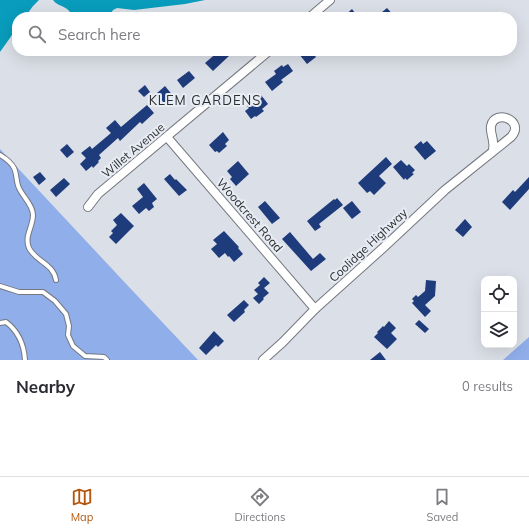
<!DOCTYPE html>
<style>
:root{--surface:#fff;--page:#f7f7f7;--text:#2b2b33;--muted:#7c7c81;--line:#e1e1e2;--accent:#b45309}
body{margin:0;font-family:Mulish,sans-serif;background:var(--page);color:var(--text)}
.controls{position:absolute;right:12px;bottom:12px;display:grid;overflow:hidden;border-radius:8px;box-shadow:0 4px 16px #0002}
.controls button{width:36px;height:36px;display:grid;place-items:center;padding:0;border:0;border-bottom:1px solid var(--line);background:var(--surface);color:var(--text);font:20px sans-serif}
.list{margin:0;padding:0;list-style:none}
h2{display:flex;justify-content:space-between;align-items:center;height:52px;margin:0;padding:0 16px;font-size:17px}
h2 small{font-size:13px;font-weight:400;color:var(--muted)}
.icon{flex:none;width:22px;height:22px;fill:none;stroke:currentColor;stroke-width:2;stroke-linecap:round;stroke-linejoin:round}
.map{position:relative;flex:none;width:529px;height:360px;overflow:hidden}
.search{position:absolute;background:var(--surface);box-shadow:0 4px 16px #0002;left:12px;right:12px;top:12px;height:44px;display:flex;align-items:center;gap:10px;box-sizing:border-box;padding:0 14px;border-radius:16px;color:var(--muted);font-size:15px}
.sheet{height:116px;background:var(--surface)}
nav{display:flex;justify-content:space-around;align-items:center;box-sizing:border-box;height:56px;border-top:1px solid var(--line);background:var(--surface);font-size:11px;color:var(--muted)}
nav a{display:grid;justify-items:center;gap:2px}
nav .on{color:var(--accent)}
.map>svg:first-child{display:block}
</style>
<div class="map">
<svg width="529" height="360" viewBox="0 0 529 360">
<rect width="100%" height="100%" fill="#dbdfe7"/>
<g fill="#90aeea">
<path d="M 0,149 L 129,287 L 198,360 L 0,360 Z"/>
<path d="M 529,337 L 529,360 L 503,360 Z"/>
</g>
<g fill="#099cbc">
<path d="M 0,0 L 39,0 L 33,6 L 25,17 L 17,17 L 17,28 L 0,52 Z"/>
<path d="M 53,0 L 205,0 L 185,4 L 134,10 L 117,8 L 113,10 L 109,17 L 66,17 L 70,14 L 70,12 C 65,5 58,7 53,0 Z"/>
</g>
<g fill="#1e3b7b">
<path d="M 387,8 L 395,17 L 376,17 Z"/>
<path d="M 352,9 L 358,17 L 343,17 Z"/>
<path d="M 219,51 L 226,51 L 230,55 L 213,71 L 205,63 Z"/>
<path d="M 302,51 L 311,51 L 316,57 L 307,64 L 299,54 Z"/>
<path d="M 288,64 L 293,71 L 281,80 L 283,82 L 272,91 L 265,82 L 276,74 L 274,71 L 282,65 L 283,67 Z"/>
<path d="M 189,71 L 195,78 L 183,88 L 177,80 Z"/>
<path d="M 145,85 L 150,92 L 144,97 L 138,91 Z"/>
<path d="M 165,86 L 174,97 L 165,104 L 156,94 Z"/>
<path d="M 261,95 L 268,104 L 262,109 L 264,111 L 256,117 L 255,116 L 251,119 L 245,111 L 249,108 L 247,106 Z"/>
<path d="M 147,105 L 154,113 L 142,124 L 140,122 L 120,141 L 118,138 L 99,155 L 101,158 L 98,161 L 99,162 L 93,168 L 92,166 L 86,171 L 80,164 L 86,158 L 81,153 L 90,146 L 92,149 L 111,133 L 106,128 L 115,120 L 121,127 Z"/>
<path d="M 223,132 L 229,140 L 225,144 L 227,146 L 219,153 L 217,151 L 215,152 L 209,145 Z"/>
<path d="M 421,141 L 423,144 L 427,141 L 436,151 L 425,160 L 414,147 Z"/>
<path d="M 67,144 L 74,152 L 67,158 L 60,150 Z"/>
<path d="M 386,157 L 392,164 L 379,176 L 386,183 L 374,195 L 370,191 L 367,193 L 358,183 Z"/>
<path d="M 401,160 L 407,166 L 409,164 L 415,170 L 412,173 L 414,174 L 407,180 L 405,178 L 404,180 L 393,167 Z"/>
<path d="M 238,161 L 249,174 L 236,186 L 230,179 L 232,177 L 227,171 Z"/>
<path d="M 40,172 L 46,179 L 39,185 L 33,177 Z"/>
<path d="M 170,174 L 175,180 L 176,179 L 187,190 L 179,196 L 164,179 Z"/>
<path d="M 529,177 L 529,189 L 510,210 L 502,202 L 513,190 L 515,192 Z"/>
<path d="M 64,178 L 70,184 L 56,197 L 50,190 Z"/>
<path d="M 144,183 L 157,199 L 152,203 L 154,207 L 149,211 L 146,208 L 139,214 L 132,206 L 143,197 L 137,189 Z"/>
<path d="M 337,198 L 343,205 L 319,224 L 321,227 L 315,231 L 307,221 L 334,199 L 335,200 Z"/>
<path d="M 265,201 L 280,218 L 272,224 L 258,207 Z"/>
<path d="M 352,201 L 361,212 L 352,219 L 343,208 Z"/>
<path d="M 121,213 L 134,226 L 116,244 L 109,237 L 113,233 L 111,231 L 117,225 L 113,220 Z"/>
<path d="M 465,219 L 472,227 L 463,237 L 455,230 Z"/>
<path d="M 224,231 L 239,247 L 238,248 L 243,254 L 234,262 L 229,256 L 228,257 L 225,253 L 219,258 L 211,249 L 217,244 L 213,240 Z"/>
<path d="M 290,232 L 313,259 L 320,253 L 326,259 L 311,271 L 282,239 Z"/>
<path d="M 264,277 L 270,283 L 264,288 L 269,293 L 263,298 L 264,299 L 259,304 L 253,298 L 258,294 L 254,290 L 260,285 L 258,283 Z"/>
<path d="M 426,280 L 436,281 L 435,296 L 425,305 L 431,311 L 425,317 L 412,303 L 414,301 L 412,299 L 416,295 L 418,297 L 425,291 Z"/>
<path d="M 244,300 L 249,305 L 244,310 L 245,312 L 234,322 L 227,315 Z"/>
<path d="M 419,320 L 429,329 L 425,333 L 415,324 Z"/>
<path d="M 389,321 L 396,328 L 391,333 L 397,339 L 387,349 L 374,337 L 378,333 L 377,332 L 383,326 L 384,327 Z"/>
<path d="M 214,331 L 224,341 L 218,347 L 216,345 L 206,355 L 199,348 Z"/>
<path d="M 380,352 L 386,360 L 370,360 Z"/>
</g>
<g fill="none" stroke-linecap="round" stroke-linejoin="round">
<defs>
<g id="service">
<path d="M 0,155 C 5,158 11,162 14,168 C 17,174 16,182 19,188 C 23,197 33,205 33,215 C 33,227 24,236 29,248 C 36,262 53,263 56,280"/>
<path d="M 0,286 L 19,292 L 43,292 L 55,301 L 66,314 L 69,326 L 68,335 L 73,346 L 85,356 L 104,357 L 107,360"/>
<path d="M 0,323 L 6,322 C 18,331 24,345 25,360"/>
</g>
<g id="minor">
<path d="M 310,17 L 330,0"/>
<path d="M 167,137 L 315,309"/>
<path d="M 88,207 L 98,194 L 269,51"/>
<path d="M 263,360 L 283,342 L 315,309 L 383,248 L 445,190 L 511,137 C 526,121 495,108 491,126 C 490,132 493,137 493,142 C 494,145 493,148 493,151"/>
</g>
</defs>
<use href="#service" stroke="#75787f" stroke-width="6"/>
<use href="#minor" stroke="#75787f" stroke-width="10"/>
<use href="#service" stroke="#fff" stroke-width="4"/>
<use href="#minor" stroke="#fff" stroke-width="8"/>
</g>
<g text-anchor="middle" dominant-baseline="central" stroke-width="4" stroke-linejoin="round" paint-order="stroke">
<g font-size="12" fill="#2c2e30" stroke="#e8ecf4">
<text transform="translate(133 150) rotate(-40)">Willet Avenue</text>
<text transform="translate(250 215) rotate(49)">Woodcrest Road</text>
<text transform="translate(368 245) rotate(-43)">Coolidge Highway</text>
</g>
<g font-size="13" letter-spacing="1" fill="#2c2e30" stroke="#e8ecf4">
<text x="205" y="100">KLEM GARDENS</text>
</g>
</g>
</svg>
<div class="controls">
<button><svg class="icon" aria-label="locate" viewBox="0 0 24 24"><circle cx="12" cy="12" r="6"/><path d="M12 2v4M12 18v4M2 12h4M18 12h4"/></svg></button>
<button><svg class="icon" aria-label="layers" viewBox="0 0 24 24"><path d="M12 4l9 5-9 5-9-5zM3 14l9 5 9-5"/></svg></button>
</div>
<div class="search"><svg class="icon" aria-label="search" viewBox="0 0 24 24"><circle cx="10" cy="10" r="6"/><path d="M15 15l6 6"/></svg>Search here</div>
</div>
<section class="sheet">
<h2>Nearby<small>0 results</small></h2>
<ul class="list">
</ul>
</section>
<nav>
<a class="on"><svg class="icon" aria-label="map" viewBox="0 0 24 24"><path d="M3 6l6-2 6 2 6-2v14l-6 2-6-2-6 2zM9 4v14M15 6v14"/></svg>Map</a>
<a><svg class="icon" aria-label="directions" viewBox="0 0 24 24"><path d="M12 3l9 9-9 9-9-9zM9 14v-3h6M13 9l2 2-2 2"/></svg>Directions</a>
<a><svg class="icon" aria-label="saved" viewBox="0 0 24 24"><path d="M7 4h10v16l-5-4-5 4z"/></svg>Saved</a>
</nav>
